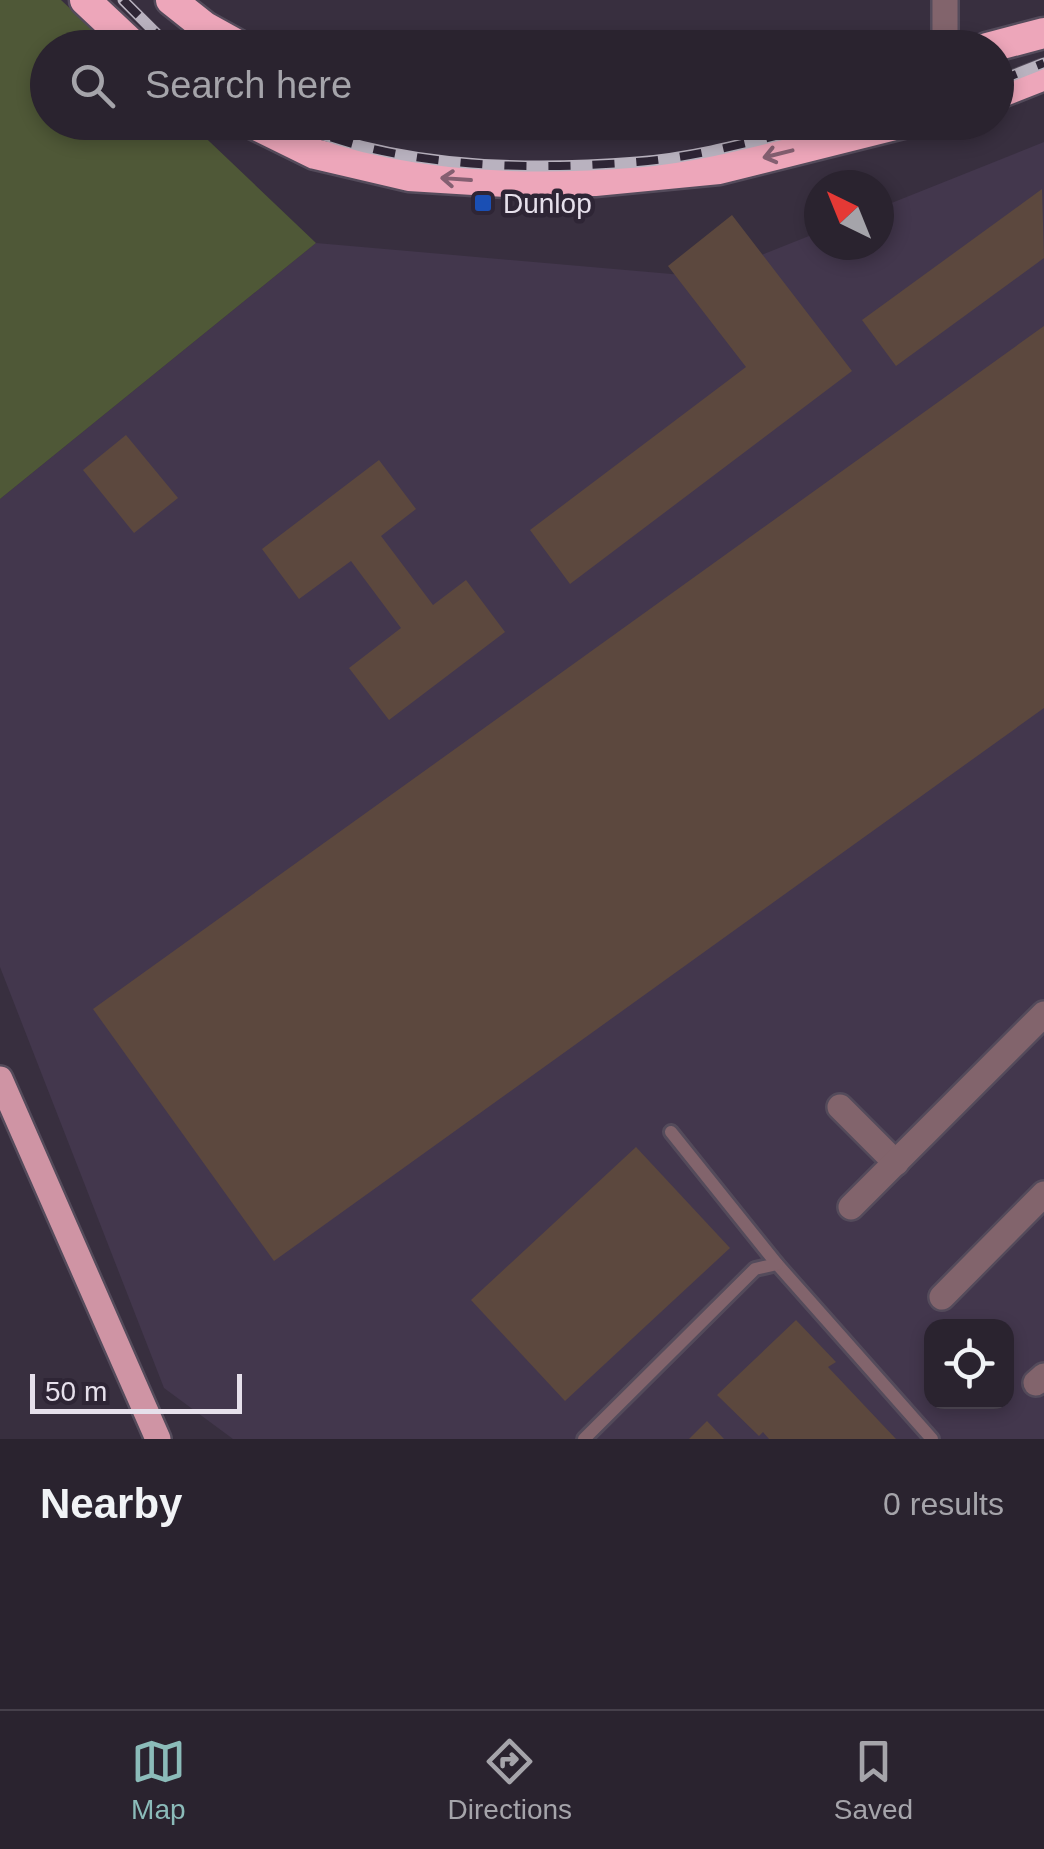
<!DOCTYPE html>
<style>
:root{--surface:#2a232f;--page:#322b37;--text:#f1f3f6;--muted:#a5a4aa;--line:#46404b;--accent:#8bbbb9}
body{margin:0;font-family:Arial,sans-serif;background:var(--page);color:var(--text)}
.controls{position:absolute;right:30px;bottom:30px;display:grid;overflow:hidden;border-radius:20px;box-shadow:0 5px 15px #0003}
.controls button{width:90px;height:90px;display:grid;place-items:center;padding:0;border:0;border-bottom:2px solid var(--line);background:var(--surface);color:var(--text);font:50px sans-serif}
.compass{position:absolute;left:804px;top:170px;width:90px;height:90px;border-radius:50%;background:var(--surface);box-shadow:0 5px 15px #0003;rotate:317deg}
.scale{position:absolute;left:30px;bottom:25px;width:212px;box-sizing:border-box;padding-left:10px;border:5px solid #e6e0eb;border-top:0;font-size:28px;line-height:35px;white-space:nowrap;color:#e6e0eb;-webkit-text-stroke:8px #2e2535;paint-order:stroke}
.list{margin:0;padding:0;list-style:none}
h2{display:flex;justify-content:space-between;align-items:center;height:130px;margin:0;padding:0 40px;font-size:42px}
h2 small{font-size:32px;font-weight:400;color:var(--muted)}
.icon{flex:none;width:55px;height:55px;fill:none;stroke:currentColor;stroke-width:2;stroke-linecap:round;stroke-linejoin:round}
.map{position:relative;flex:none;width:1044px;height:1439px;overflow:hidden}
.search{position:absolute;background:var(--surface);box-shadow:0 5px 15px #0003;left:30px;right:30px;top:30px;height:110px;display:flex;align-items:center;gap:25px;box-sizing:border-box;padding:0 35px;border-radius:55px;color:var(--muted);font-size:38px}
.sheet{height:270px;background:var(--surface)}
nav{display:flex;justify-content:space-around;align-items:center;box-sizing:border-box;height:140px;border-top:2px solid var(--line);background:var(--surface);font-size:28px;color:var(--muted)}
nav a{display:grid;justify-items:center;gap:5px}
nav .on{color:var(--accent)}
.map>svg:first-child{display:block}
</style>
<div class="map">
<svg width="1044" height="1439" viewBox="0 0 1044 1439">
<rect width="100%" height="100%" fill="#382f3f"/>
<path fill="#43374d" fill-rule="evenodd" d="M 1044,142 L 1044,1439 L 233,1439 L 164,1388 L 0,967 L 0,499 L 316,243 L 706,277 L 819,232 L 819,245 L 879,245 L 879,208 ZM 932,1326 L 1006,1326 L 1006,1402 L 932,1402 Z"/>
<path fill="#4f5837" d="M 0,0 L 61,0 L 111,47 L 48,48 L 48,122 L 190,123 L 316,243 L 0,499 Z"/>
<g fill="#5c483e">
<path d="M 1042,189 L 1044,258 L 896,366 L 862,320 Z"/>
<path d="M 732,215 L 852,371 L 570,584 L 530,530 L 746,367 L 668,266 Z"/>
<path d="M 1044,326 L 1044,708 L 274,1261 L 93,1009 Z"/>
<path d="M 126,435 L 178,498 L 134,533 L 83,470 Z"/>
<path d="M 379,460 L 416,509 L 381,536 L 433,605 L 466,580 L 505,632 L 389,720 L 349,668 L 401,628 L 351,561 L 299,599 L 262,549 Z"/>
<path d="M 636,1147 L 730,1248 L 565,1401 L 471,1300 Z"/>
<path d="M 796,1320 L 836,1362 L 828,1367 L 896,1439 L 769,1439 L 763,1432 L 759,1436 L 717,1395 Z"/>
<path d="M 707,1421 L 724,1439 L 689,1439 Z"/>
</g>
<g fill="none" stroke-linecap="round" stroke-linejoin="round">
<defs>
<g id="lane">
<path d="M 777,1264 L 932,1439"/>
<path d="M 584,1439 L 755,1269 L 777,1264 L 671,1132"/>
</g>
<g id="street">
<path d="M 945,0 L 945,48"/>
<path d="M 840,1107 L 896,1163"/>
<path d="M 851,1207 L 1044,1014"/>
<path d="M 942,1297 L 1044,1194"/>
<path d="M 1036,1383 L 1044,1376"/>
</g>
<path id="primary" d="M 0,1079 L 158,1439"/>
<g id="highway">
<path d="M 85,0 L 136,48"/>
<path d="M 171,0 L 205,27 L 243,48"/>
<path d="M 987,48 L 1044,33"/>
<path d="M 996,94 L 1044,75"/>
<path d="M 250,122 L 315,154 L 409,176 L 506,182 L 595,181 L 719,169 L 907,122"/>
</g>
</defs>
<use href="#lane" stroke="#544b5b" stroke-width="18"/>
<use href="#street" stroke="#544b5b" stroke-width="30"/>
<use href="#primary" stroke="#544b5b" stroke-width="30"/>
<use href="#highway" stroke="#544b5b" stroke-width="35"/>
<use href="#lane" stroke="#82646c" stroke-width="12"/>
<use href="#street" stroke="#82646c" stroke-width="25"/>
<use href="#primary" stroke="#cf94a4" stroke-width="25"/>
<use href="#highway" stroke="#eda6ba" stroke-width="30"/>
<defs>
<g id="rail">
<path d="M 123,0 L 171,48"/>
<path d="M 996,82 L 1044,63"/>
<path d="M 290,122 C 395,168 525,171 637,162 C 702,157 768,137 832,122"/>
</g>
</defs>
<use href="#rail" stroke="#b9b2bf" stroke-width="11"/>
<use href="#rail" stroke="#2e2535" stroke-width="8" stroke-dasharray="22" stroke-linecap="butt"/>
</g>
<defs><path id="oneway-shaft" d="M-6 0H5M1.5-3L5.5 0L1.5 3" fill="none" stroke-width="1.6" stroke-linecap="round" stroke-linejoin="round" transform="scale(2.5)"/></defs>
<g stroke="#845f71">
<use href="#oneway-shaft" transform="translate(778 154) rotate(166)"/>
<use href="#oneway-shaft" transform="translate(456 179) rotate(-176)"/>
</g>
<rect fill="#1a4fb4" stroke="#2e2535" stroke-width="4" x="473" y="193" width="20" height="20" rx="5"/>
<g text-anchor="middle" dominant-baseline="central" stroke-width="9" stroke-linejoin="round" paint-order="stroke">
<g font-size="28" fill="#e6e0eb" stroke="#2e2535" text-anchor="start">
<text x="503" y="203">Dunlop</text>
</g>
</g>
</svg>
<div class="controls">
<button><svg class="icon" aria-label="locate" viewBox="0 0 24 24"><circle cx="12" cy="12" r="6"/><path d="M12 2v4M12 18v4M2 12h4M18 12h4"/></svg></button>
</div>
<svg class="compass" viewBox="-18 -18 36 36"><path d="M0-13l5 13h-10z" fill="#e53935"/><path d="M0 13l5-13h-10z" fill="#a5a4aa"/></svg>
<div class="scale">50 m</div>
<div class="search"><svg class="icon" aria-label="search" viewBox="0 0 24 24"><circle cx="10" cy="10" r="6"/><path d="M15 15l6 6"/></svg>Search here</div>
</div>
<section class="sheet">
<h2>Nearby<small>0 results</small></h2>
<ul class="list">
</ul>
</section>
<nav>
<a class="on"><svg class="icon" aria-label="map" viewBox="0 0 24 24"><path d="M3 6l6-2 6 2 6-2v14l-6 2-6-2-6 2zM9 4v14M15 6v14"/></svg>Map</a>
<a><svg class="icon" aria-label="directions" viewBox="0 0 24 24"><path d="M12 3l9 9-9 9-9-9zM9 14v-3h6M13 9l2 2-2 2"/></svg>Directions</a>
<a><svg class="icon" aria-label="saved" viewBox="0 0 24 24"><path d="M7 4h10v16l-5-4-5 4z"/></svg>Saved</a>
</nav>
